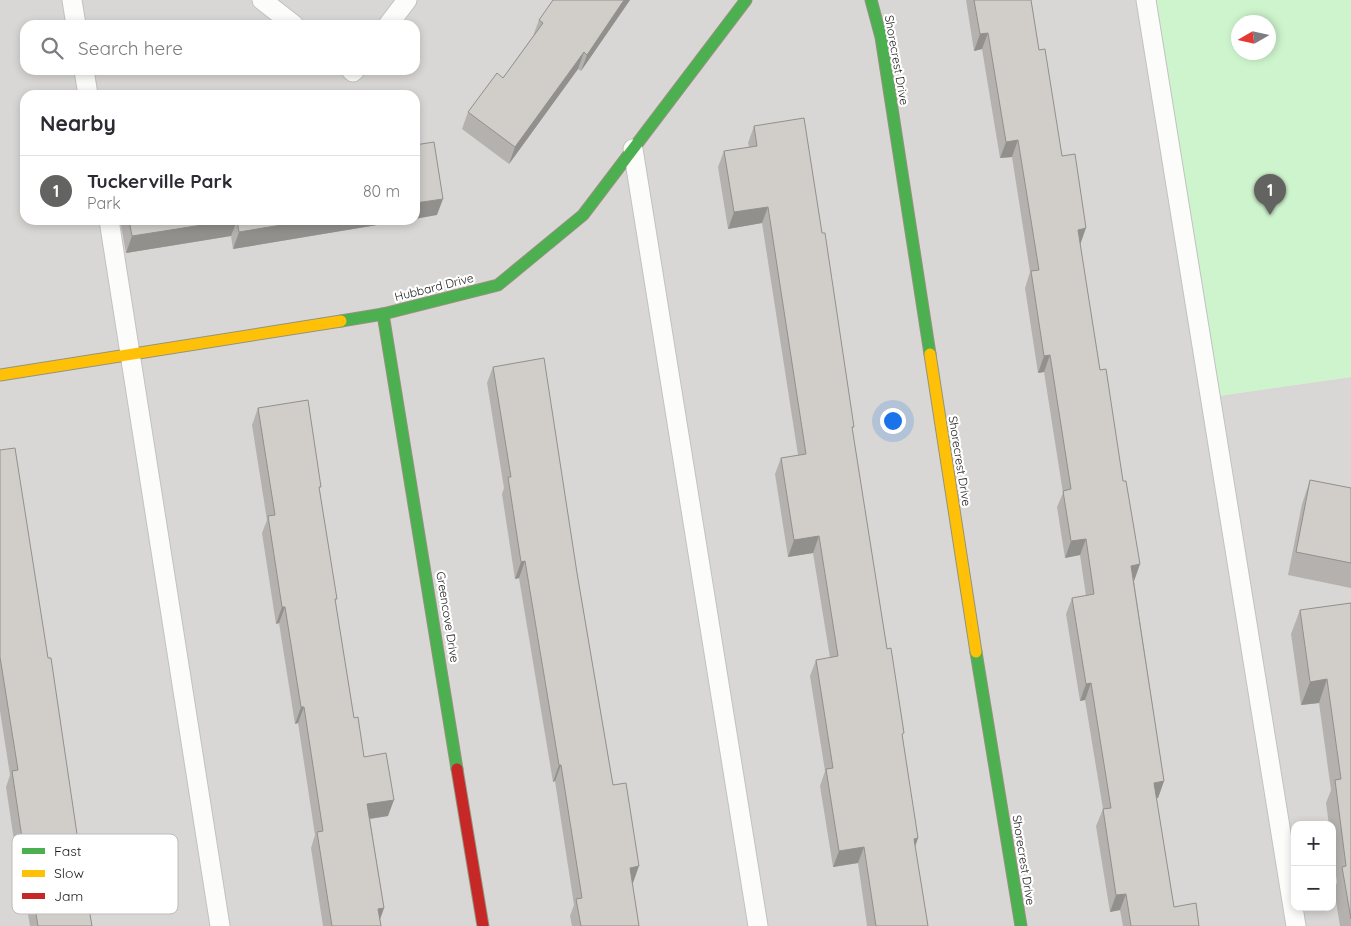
<!DOCTYPE html>
<meta charset="utf-8">
<style>
:root{--surface:#fff;--page:#f2f2f3;--text:#2b2b33;--muted:#7c7c81;--line:#e1e1e2;--accent:#636361}
body{margin:0;font-family:Quicksand,sans-serif;background:var(--page);color:var(--text)}
.controls{position:absolute;right:15px;bottom:15px;display:grid;overflow:hidden;border-radius:10px;box-shadow:0 2px 8px #0003}
.controls button{width:45px;height:45px;display:grid;place-items:center;padding:0;border:0;border-bottom:1px solid var(--line);background:var(--surface);color:var(--text);font:25px sans-serif}
.compass{position:absolute;left:1231px;top:15px;width:45px;height:45px;border-radius:50%;background:var(--surface);box-shadow:0 2px 8px #0003;rotate:261deg}
.you{position:absolute;left:892px;top:420px;width:18px;height:18px;margin:-12px;border:4px solid #fff;border-radius:50%;background:#1a73e8;box-shadow:0 0 0 8px #1a73e833}
.badge{display:grid;place-items:center;width:32px;height:32px;border-radius:50%;background:var(--accent);color:#fff;font-size:16px;font-weight:700}
.pin{position:absolute;translate:-50% -41px;filter:drop-shadow(0 1px 2px #0008)}
.pin::after{content:'';position:absolute;top:26px;width:18px;height:15px;background:inherit;clip-path:polygon(0 0,100% 0,50% 100%)}
.list{margin:0;padding:0;list-style:none}
h2{display:flex;justify-content:space-between;align-items:center;height:65px;margin:0;padding:0 20px;font-size:21px}
h2 small{font-size:16px;font-weight:400;color:var(--muted)}
.list li{display:grid;grid-template-columns:32px 1fr auto;gap:15px;align-items:center;box-sizing:border-box;height:70px;padding:0 20px;border-top:1px solid var(--line)}
.list b{display:block;font-size:19px;white-space:nowrap}
.list p{margin:0;font-size:16px;white-space:nowrap;color:var(--muted)}
.list em{font-size:16px;font-style:normal;color:var(--muted)}
.icon{flex:none;width:28px;height:28px;fill:none;stroke:currentColor;stroke-width:2;stroke-linecap:round;stroke-linejoin:round}
.map{position:relative;flex:none;width:1351px;height:926px;overflow:hidden}
.search{position:absolute;background:var(--surface);box-shadow:0 2px 8px #0003;left:20px;top:20px;width:400px;height:55px;display:flex;align-items:center;gap:12px;box-sizing:border-box;padding:0 18px;border-radius:15px;color:var(--muted);font-size:19px}
.panel{position:absolute;background:var(--surface);box-shadow:0 2px 8px #0003;left:20px;top:90px;width:400px;height:135px;border-radius:15px}
.map>svg:first-child{display:block}
</style>
<div class="map">
<svg width="1351" height="926" viewBox="0 0 1351 926">
<rect width="100%" height="100%" fill="#eae8e4"/>
<path fill="#d9d7d5" fill-rule="evenodd" d="M 0,0 L 1155,0 L 1218,396 L 1351,377 L 1351,926 L 0,926 ZM 25,25 L 415,25 L 415,70 L 25,70 ZM 25,95 L 415,95 L 415,220 L 25,220 ZM 1295,825 L 1332,825 L 1332,907 L 1295,907 Z"/>
<path fill="#cef4cd" fill-rule="evenodd" d="M 1155,0 L 1351,0 L 1351,377 L 1218,396 ZM 1238,22 L 1268,22 L 1268,52 L 1238,52 Z"/>
<g fill="none" stroke-linecap="round" stroke-linejoin="round">
<defs>
<g id="lane">
<path d="M 72,0 L 76,25"/>
<path d="M 262,0 L 294,25"/>
<path d="M 1146,0 L 1296,926"/>
<path d="M 388,25 L 407,0"/>
<path d="M 84,70 L 88,95"/>
<path d="M 351,70 L 353,72 L 355,70"/>
<path d="M 633,149 L 758,926"/>
<path d="M 109,220 L 220,926"/>
</g>
<g id="fast">
<path d="M 871,0 L 881,37 L 930,354"/>
<path d="M 383,314 L 457,769"/>
<path d="M 341,321 L 383,314 L 498,285 L 583,215 L 746,0"/>
<path d="M 976,652 L 1021,926"/>
</g>
<g id="slow">
<path d="M 930,354 L 976,652"/>
<path d="M 0,375 L 341,321"/>
</g>
<path id="jam" d="M 457,769 L 483,926"/>
</defs>
<use href="#lane" stroke="#c2c2c0" stroke-width="21"/>
<use href="#fast" stroke="#93947c" stroke-width="13"/>
<use href="#slow" stroke="#93947c" stroke-width="13"/>
<use href="#jam" stroke="#93947c" stroke-width="13"/>
<use href="#lane" stroke="#fcfcfb" stroke-width="19"/>
<use href="#fast" stroke="#4caf50" stroke-width="11"/>
<use href="#slow" stroke="#ffc107" stroke-width="11"/>
<use href="#jam" stroke="#c62828" stroke-width="11"/>
</g>
<g fill="#b4b1ae">
<path d="M 630,0 L 581,71 L 578,69 L 509,164 L 462,129 L 468,112 L 503,78 L 533,36 L 539,20 Z"/>
<path d="M 966,0 L 1031,0 L 1039,50 L 1080,245 L 1100,370 L 1140,564 L 1134,581 L 1164,781 L 1158,798 L 1156,798 L 1174,907 L 1199,926 L 1123,926 L 1120,910 L 1110,912 L 1096,826 L 1103,809 L 1085,700 L 1080,701 L 1066,614 L 1072,598 L 1086,596 L 1080,555 L 1065,558 L 1057,507 L 1063,493 L 1044,372 L 1038,373 L 1025,288 L 1030,272 L 1012,157 L 1000,158 L 982,49 L 974,51 Z"/>
<path d="M 754,126 L 852,431 L 887,649 L 902,738 L 918,838 L 915,847 L 928,926 L 867,926 L 858,863 L 833,867 L 820,786 L 825,771 L 810,676 L 816,660 L 830,658 L 813,553 L 788,557 L 775,474 L 781,458 L 798,455 L 762,223 L 728,229 L 718,167 L 724,151 L 749,147 L 748,143 Z"/>
<path d="M 120,220 L 407,220 L 233,249 L 231,236 L 126,253 Z"/>
<path d="M 493,367 L 577,573 L 613,785 L 633,883 L 632,883 L 639,926 L 572,926 L 570,916 L 574,905 L 555,781 L 553,782 L 519,578 L 515,579 L 502,494 L 504,488 L 487,383 Z"/>
<path d="M 258,408 L 320,491 L 335,602 L 354,718 L 364,757 L 388,816 L 370,819 L 384,908 L 380,919 L 381,926 L 323,926 L 311,848 L 315,835 L 298,723 L 295,724 L 279,623 L 276,624 L 262,533 L 267,520 L 252,425 Z"/>
<path d="M 0,450 L 82,868 L 92,926 L 30,926 L 21,874 L 19,874 L 6,787 L 10,775 L 0,711 Z"/>
<path d="M 1310,480 L 1351,488 L 1351,588 L 1288,575 L 1302,504 Z"/>
<path d="M 1351,603 L 1351,926 L 1340,926 L 1334,890 L 1337,882 L 1332,849 L 1332,825 L 1329,825 L 1326,803 L 1331,790 L 1319,703 L 1301,705 L 1291,634 L 1300,610 Z"/>
</g>
<g fill="#92908d">
<path d="M 624,0 L 630,0 L 581,71 L 587,55 Z"/>
<path d="M 988,33 L 982,49 L 974,51 L 980,34 Z"/>
<path d="M 584,52 L 578,69 L 509,164 L 515,147 Z"/>
<path d="M 1018,140 L 1012,157 L 1000,158 L 1006,142 Z"/>
<path d="M 443,199 L 437,215 L 415,219 L 415,203 Z"/>
<path d="M 768,207 L 762,223 L 728,229 L 734,212 Z"/>
<path d="M 234,220 L 237,220 L 231,236 L 126,253 L 132,236 Z"/>
<path d="M 312,220 L 407,220 L 233,249 L 239,232 Z"/>
<path d="M 1086,228 L 1080,245 L 1078,230 Z"/>
<path d="M 1050,355 L 1044,372 L 1038,373 L 1044,356 Z"/>
<path d="M 819,536 L 813,553 L 788,557 L 794,540 Z"/>
<path d="M 1086,539 L 1080,555 L 1065,558 L 1071,541 Z"/>
<path d="M 525,561 L 519,578 L 515,579 L 521,562 Z"/>
<path d="M 1140,564 L 1134,581 L 1131,566 Z"/>
<path d="M 282,607 L 285,607 L 279,623 L 276,624 Z"/>
<path d="M 1327,679 L 1319,703 L 1301,705 L 1310,682 Z"/>
<path d="M 1091,683 L 1085,700 L 1080,701 L 1086,684 Z"/>
<path d="M 301,707 L 304,707 L 298,723 L 295,724 Z"/>
<path d="M 559,765 L 561,765 L 555,781 L 553,782 Z"/>
<path d="M 1164,781 L 1158,798 L 1148,799 L 1154,783 Z"/>
<path d="M 394,800 L 388,816 L 361,820 L 367,804 Z"/>
<path d="M 918,838 L 912,855 L 914,839 Z"/>
<path d="M 864,847 L 858,863 L 833,867 L 839,851 Z"/>
<path d="M 27,857 L 21,874 L 19,874 L 25,858 Z"/>
<path d="M 639,866 L 633,883 L 624,885 L 630,868 Z"/>
<path d="M 1126,894 L 1120,910 L 1110,912 L 1116,895 Z"/>
<path d="M 384,908 L 378,925 L 378,909 Z"/>
</g>
<g fill="#d1ceca" stroke="#92908d">
<path d="M 553,0 L 624,0 L 587,55 L 584,52 L 515,147 L 468,112 L 497,73 L 503,78 L 543,23 L 539,20 Z"/>
<path d="M 974,0 L 1031,0 L 1039,50 L 1045,49 L 1062,156 L 1075,154 L 1086,228 L 1078,230 L 1100,370 L 1106,369 L 1123,481 L 1126,481 L 1140,564 L 1131,566 L 1164,781 L 1154,783 L 1174,907 L 1196,903 L 1199,926 L 1131,926 L 1126,894 L 1116,895 L 1103,809 L 1111,808 L 1091,683 L 1086,684 L 1072,598 L 1094,594 L 1086,539 L 1071,541 L 1063,491 L 1071,489 L 1050,355 L 1044,356 L 1031,271 L 1039,270 L 1018,140 L 1006,142 L 988,33 L 980,34 Z"/>
<path d="M 804,118 L 822,233 L 825,233 L 854,427 L 852,427 L 887,649 L 891,648 L 904,733 L 902,734 L 918,838 L 914,839 L 928,926 L 876,926 L 864,847 L 839,851 L 826,769 L 833,768 L 816,660 L 838,656 L 819,536 L 794,540 L 781,458 L 806,454 L 768,207 L 734,212 L 724,151 L 757,146 L 754,126 Z"/>
<path d="M 434,142 L 443,199 L 415,203 L 415,145 Z"/>
<path d="M 129,220 L 234,220 L 132,236 Z"/>
<path d="M 237,220 L 312,220 L 239,232 Z"/>
<path d="M 544,358 L 577,573 L 613,785 L 626,783 L 639,866 L 630,868 L 639,926 L 581,926 L 576,899 L 582,898 L 561,765 L 559,765 L 525,561 L 521,562 L 508,477 L 511,477 L 493,367 Z"/>
<path d="M 308,400 L 321,487 L 319,487 L 337,599 L 335,599 L 354,718 L 358,717 L 364,757 L 386,753 L 394,800 L 367,804 L 384,908 L 378,909 L 381,926 L 332,926 L 317,832 L 323,831 L 304,707 L 301,707 L 285,607 L 282,607 L 268,516 L 275,515 L 258,408 Z"/>
<path d="M 15,448 L 48,658 L 51,658 L 82,868 L 92,926 L 38,926 L 27,857 L 25,858 L 12,771 L 18,770 L 0,657 L 0,450 Z"/>
<path d="M 1310,480 L 1351,488 L 1351,563 L 1296,552 Z"/>
<path d="M 1351,603 L 1351,919 L 1342,867 L 1346,866 L 1335,780 L 1341,779 L 1327,679 L 1310,682 L 1300,610 Z"/>
</g>
<g text-anchor="middle" dominant-baseline="central" stroke-width="4.5" stroke-linejoin="round" paint-order="stroke">
<g font-size="12" fill="#1b1b1b" stroke="#fff">
<text transform="translate(897 60) rotate(80)">Shorecrest Drive</text>
<text transform="translate(434 287) rotate(-14)">Hubbard Drive</text>
<text transform="translate(960 461) rotate(81)">Shorecrest Drive</text>
<text transform="translate(448 617) rotate(81)">Greencove Drive</text>
<text transform="translate(1024 860) rotate(81)">Shorecrest Drive</text>
</g>
</g>
<rect x="12" y="834" width="166" height="80" rx="8" fill="#fff" stroke="#bbb" stroke-width="1"/>
<rect x="22" y="848" width="23" height="6" fill="#4caf50"/>
<rect x="22" y="870" width="23" height="7" fill="#ffc107"/>
<rect x="22" y="893" width="23" height="6" fill="#c62828"/>
<g font-size="14" fill="#1b1b1b">
<text x="54" y="856">Fast</text>
<text x="54" y="878">Slow</text>
<text x="54" y="901">Jam</text>
</g>
</svg>
<div class="controls">
<button>+</button>
<button>−</button>
</div>
<svg class="compass" viewBox="-18 -18 36 36"><path d="M0-13l5 13h-10z" fill="#e53935"/><path d="M0 13l5-13h-10z" fill="#7c7c81"/></svg>
<div class="you"></div>
<div class="pin badge" style="left:1270px;top:215px">1</div>
<div class="search"><svg class="icon" aria-label="search" viewBox="0 0 24 24"><circle cx="10" cy="10" r="6"/><path d="M15 15l6 6"/></svg>Search here</div>
<section class="panel">
<h2>Nearby<small></small></h2>
<ul class="list">
<li><span class="badge">1</span><div><b>Tuckerville Park</b><p>Park</p></div><em>80 m</em></li>
</ul>
</section>
</div>
